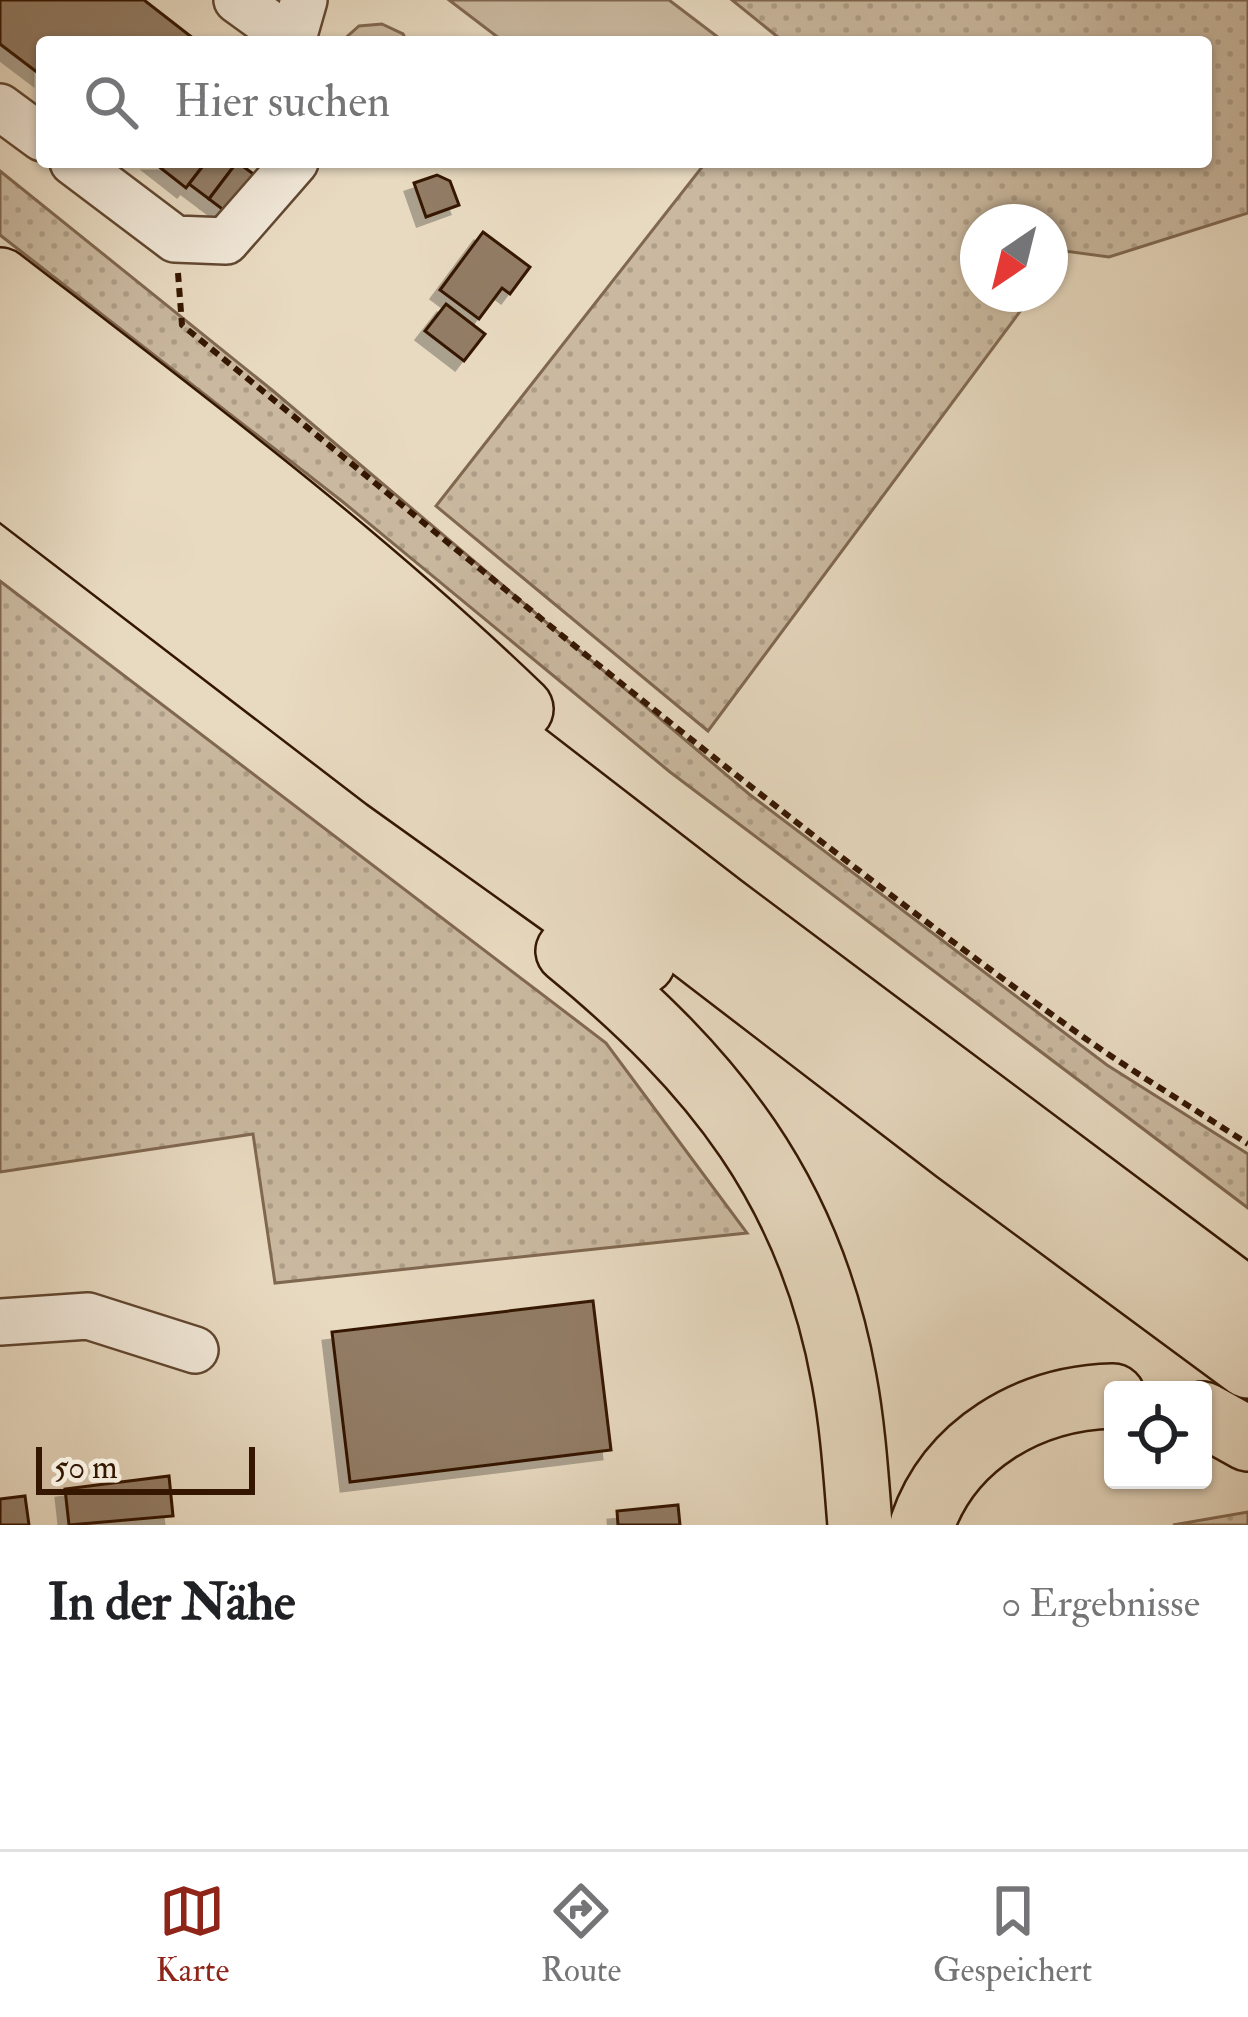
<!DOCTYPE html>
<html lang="de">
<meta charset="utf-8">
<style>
:root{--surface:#fff;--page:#f6f6f6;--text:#202124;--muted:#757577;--line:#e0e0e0;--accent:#8f2418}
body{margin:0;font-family:"IM FELL Double Pica",serif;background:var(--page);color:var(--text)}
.controls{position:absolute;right:36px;bottom:36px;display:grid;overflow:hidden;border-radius:12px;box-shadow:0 3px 9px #0004}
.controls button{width:108px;height:108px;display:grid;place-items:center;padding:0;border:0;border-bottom:3px solid var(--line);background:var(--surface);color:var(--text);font:60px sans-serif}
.compass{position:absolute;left:960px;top:204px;width:108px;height:108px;border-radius:50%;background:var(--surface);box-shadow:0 3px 9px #0004;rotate:215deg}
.scale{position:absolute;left:36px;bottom:30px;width:219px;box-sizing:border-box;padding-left:12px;border:6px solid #351701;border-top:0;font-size:33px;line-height:42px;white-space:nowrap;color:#351701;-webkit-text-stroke:9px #f0e7d7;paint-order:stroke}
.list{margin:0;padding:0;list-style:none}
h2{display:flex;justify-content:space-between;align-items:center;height:156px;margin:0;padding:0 48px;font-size:51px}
h2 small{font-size:39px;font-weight:400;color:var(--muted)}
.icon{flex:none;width:66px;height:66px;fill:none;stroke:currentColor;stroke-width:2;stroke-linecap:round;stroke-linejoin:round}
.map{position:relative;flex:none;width:1248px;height:1525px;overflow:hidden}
.search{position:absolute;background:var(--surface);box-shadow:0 3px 9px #0004;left:36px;right:36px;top:36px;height:132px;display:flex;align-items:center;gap:30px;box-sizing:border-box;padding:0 42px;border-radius:12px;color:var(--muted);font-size:45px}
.sheet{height:324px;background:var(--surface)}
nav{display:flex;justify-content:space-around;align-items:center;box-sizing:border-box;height:168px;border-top:3px solid var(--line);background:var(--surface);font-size:33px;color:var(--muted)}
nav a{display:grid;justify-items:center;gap:6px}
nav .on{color:var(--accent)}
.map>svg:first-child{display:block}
</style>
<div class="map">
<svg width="1248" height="1525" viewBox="0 0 1248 1525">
<defs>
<pattern id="grass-dots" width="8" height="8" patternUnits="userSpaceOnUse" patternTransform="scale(3)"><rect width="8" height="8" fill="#cab9a0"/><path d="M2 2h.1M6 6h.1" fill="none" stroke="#ae9e88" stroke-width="1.8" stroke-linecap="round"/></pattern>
<filter id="shadow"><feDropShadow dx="-9" dy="9" stdDeviation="0" flood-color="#0004"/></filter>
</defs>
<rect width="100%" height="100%" fill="#e8dac1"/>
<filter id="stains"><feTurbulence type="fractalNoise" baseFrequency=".00167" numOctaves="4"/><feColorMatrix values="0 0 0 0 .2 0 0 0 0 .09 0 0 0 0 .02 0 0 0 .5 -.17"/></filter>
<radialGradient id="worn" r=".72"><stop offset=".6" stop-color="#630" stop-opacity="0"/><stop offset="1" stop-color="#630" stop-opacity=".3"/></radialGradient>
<g fill="url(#grass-dots)" stroke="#806850" stroke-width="3">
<path d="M 732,0 L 1248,0 L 1248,213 L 1109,257 L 1065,251 L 1050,271 L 1050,222 L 978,222 L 978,294 L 1033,294 L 708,731 L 436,506 L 706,162 L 1206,162 L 1206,42 L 784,42 Z"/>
<path d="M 0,171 L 272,390 L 749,794 L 1107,1065 L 1248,1154 L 1248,1208 L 670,772 L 343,502 L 0,235 Z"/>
<path d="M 0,581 L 606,1043 L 747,1233 L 275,1283 L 253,1134 L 0,1172 Z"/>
<path d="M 1248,1512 L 1248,1525 L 1173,1525 Z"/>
</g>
<g fill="#cab9a0" stroke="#806850" stroke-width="3">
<path d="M 449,0 L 669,0 L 723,41 L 504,42 Z"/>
<path d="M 382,24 L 403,34 L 407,42 L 341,42 L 359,26 Z"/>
</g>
<g fill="#927c65" stroke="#351701" stroke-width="3" filter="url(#shadow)">
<path d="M 0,0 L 144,0 L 198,42 L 42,42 L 42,76 L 0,44 Z"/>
<path d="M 153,162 L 206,162 L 186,188 Z"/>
<path d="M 206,162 L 237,162 L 209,199 L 189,184 Z"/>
<path d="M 237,162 L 259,178 L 230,215 L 209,199 Z"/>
<path d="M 437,175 L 450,181 L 459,205 L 426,217 L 414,183 Z"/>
<path d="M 483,232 L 530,267 L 510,294 L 502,288 L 479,319 L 440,290 Z"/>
<path d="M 446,304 L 485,334 L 464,361 L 425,331 Z"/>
<path d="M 593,1301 L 611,1450 L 350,1482 L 332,1332 Z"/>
<path d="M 169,1476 L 173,1516 L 69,1525 L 65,1489 Z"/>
<path d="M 25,1496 L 29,1525 L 0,1525 L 0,1499 Z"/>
<path d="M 678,1505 L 680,1525 L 618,1525 L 617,1511 Z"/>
</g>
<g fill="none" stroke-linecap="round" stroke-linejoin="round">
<defs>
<g id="minor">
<path d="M 237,0 L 291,39"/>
<path d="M 292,42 L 304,0"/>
<path d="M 0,107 L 42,138"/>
<path d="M 73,162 L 175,239 L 226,241 L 295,162"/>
<path d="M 0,1322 L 88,1316 L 195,1350"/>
</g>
<g id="highway">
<path d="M 0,280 C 178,417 359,553 521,709"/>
<path d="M 0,349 L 722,907 L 1248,1301"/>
<path d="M 0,417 L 957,1151 L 1248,1366"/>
<path d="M 0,482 L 386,778 L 643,962"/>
<path d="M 568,951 C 713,1070 810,1190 844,1379 C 853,1427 856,1476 860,1525"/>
<path d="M 1203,1414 L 1248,1439"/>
<path d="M 922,1525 C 950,1444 1029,1398 1113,1396"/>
</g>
</defs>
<use href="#minor" stroke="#624831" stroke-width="50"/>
<use href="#highway" stroke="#351701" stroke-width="68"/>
<path stroke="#351701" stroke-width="6" stroke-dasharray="9 6" stroke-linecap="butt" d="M 178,273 L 182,325 C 473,562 761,805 1065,1024 C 1124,1067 1187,1104 1248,1144"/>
<use href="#minor" stroke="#f0e7d7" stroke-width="45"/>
<use href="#highway" stroke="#e8dac1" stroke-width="63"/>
</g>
<rect width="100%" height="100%" filter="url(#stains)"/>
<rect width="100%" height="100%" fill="url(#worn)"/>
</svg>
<div class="controls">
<button><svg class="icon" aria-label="locate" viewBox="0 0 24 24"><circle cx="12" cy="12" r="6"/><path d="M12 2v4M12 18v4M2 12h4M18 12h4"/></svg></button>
</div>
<svg class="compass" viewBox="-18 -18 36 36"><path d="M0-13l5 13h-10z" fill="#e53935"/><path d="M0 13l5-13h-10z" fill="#757577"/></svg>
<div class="scale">50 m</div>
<div class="search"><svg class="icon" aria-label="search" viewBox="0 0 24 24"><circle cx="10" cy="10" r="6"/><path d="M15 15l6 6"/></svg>Hier suchen</div>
</div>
<section class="sheet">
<h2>In der Nähe<small>0 Ergebnisse</small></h2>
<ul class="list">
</ul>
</section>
<nav>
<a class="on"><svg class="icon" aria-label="map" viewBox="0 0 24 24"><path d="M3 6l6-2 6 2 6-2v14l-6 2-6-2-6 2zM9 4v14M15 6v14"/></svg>Karte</a>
<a><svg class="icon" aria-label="directions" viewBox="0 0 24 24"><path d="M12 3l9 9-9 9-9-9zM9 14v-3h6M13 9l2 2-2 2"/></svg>Route</a>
<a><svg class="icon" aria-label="saved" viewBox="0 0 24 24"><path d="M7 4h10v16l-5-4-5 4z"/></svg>Gespeichert</a>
</nav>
